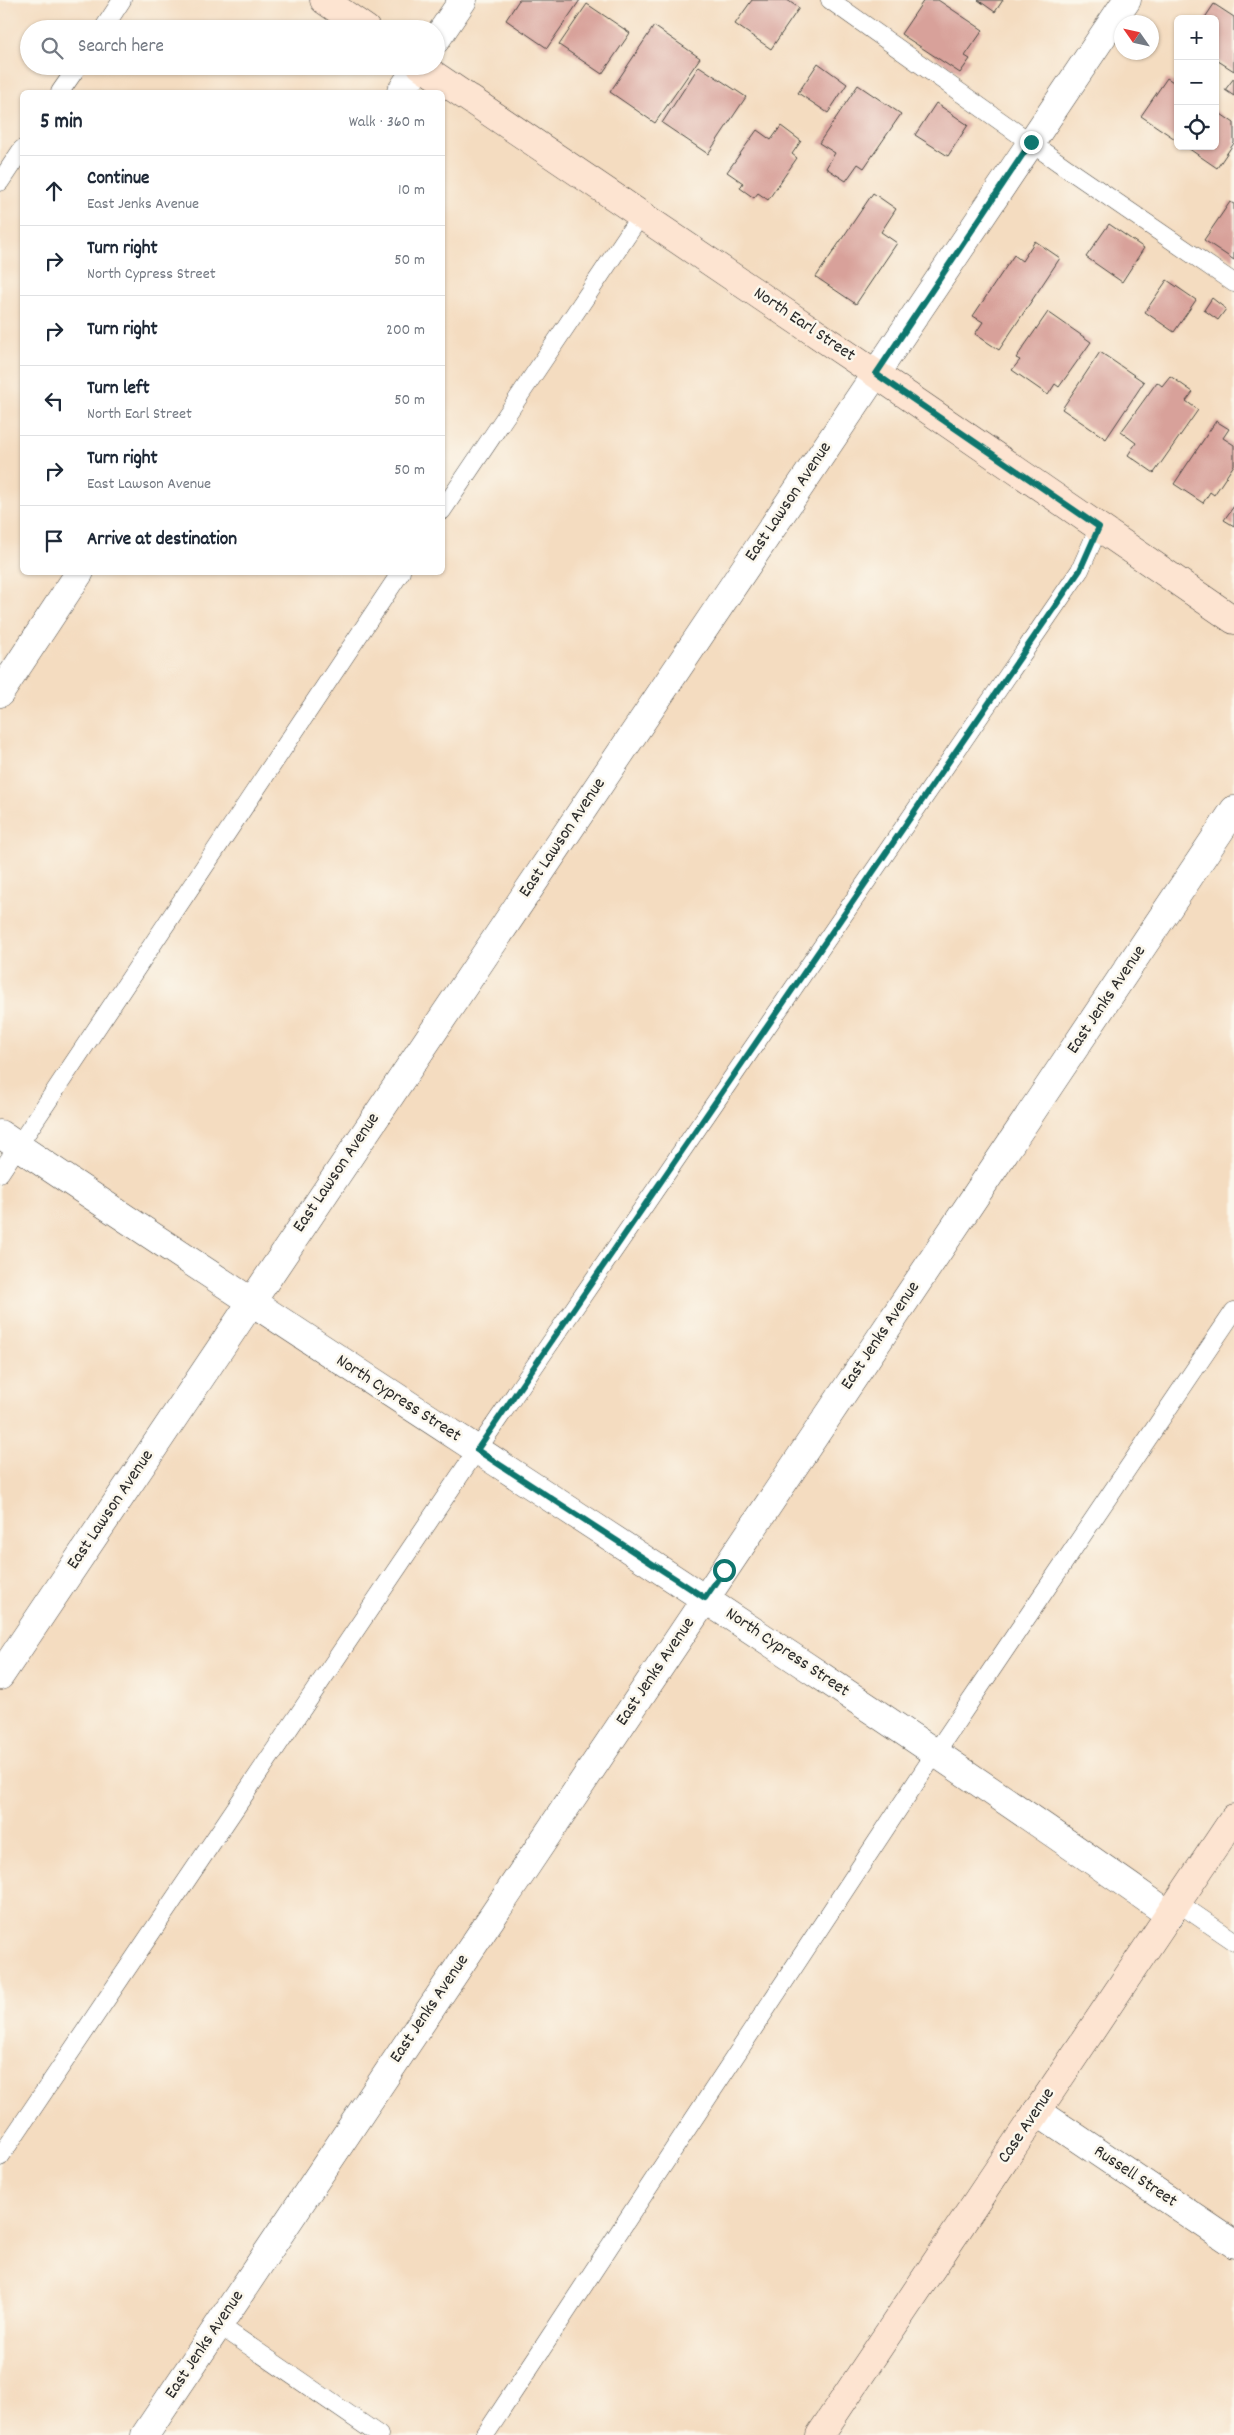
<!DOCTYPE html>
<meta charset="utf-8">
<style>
:root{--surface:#fff;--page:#f6f6f7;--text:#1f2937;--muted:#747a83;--line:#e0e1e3}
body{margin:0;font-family:Dekko,sans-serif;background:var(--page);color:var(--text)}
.controls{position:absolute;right:15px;top:15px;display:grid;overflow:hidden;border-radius:8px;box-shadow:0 1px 4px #0004}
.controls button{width:45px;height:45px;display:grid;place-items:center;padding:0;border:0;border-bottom:1px solid var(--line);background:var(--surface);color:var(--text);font:25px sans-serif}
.compass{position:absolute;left:1114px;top:15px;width:45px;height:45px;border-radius:50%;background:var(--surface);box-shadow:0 1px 4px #0004;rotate:304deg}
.stop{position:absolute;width:15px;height:15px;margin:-11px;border:4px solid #0f766e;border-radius:50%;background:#fff}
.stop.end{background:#0f766e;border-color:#fff;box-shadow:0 1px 5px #0008}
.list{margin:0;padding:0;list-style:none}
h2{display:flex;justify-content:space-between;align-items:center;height:65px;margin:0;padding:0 20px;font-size:21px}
h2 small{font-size:16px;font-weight:400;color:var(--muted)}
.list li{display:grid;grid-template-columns:32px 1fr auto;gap:15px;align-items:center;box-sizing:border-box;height:70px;padding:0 20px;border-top:1px solid var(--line)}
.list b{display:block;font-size:19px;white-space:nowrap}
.list p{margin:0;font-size:16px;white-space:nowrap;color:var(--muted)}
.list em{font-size:16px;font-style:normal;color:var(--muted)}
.icon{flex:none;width:28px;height:28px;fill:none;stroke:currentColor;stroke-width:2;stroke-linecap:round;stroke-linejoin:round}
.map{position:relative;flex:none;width:1234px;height:2435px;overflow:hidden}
.search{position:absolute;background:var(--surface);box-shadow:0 1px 4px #0004;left:20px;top:20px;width:425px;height:55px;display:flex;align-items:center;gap:12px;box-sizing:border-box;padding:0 18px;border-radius:28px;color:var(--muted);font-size:19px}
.panel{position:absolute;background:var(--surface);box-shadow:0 1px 4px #0004;left:20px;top:90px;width:425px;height:485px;border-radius:8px}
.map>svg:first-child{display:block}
</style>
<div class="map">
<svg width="1234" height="2435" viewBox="0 0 1234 2435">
<rect width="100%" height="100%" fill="#fbf7ec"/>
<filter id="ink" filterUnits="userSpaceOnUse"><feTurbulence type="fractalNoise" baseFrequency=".02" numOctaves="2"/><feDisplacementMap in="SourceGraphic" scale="10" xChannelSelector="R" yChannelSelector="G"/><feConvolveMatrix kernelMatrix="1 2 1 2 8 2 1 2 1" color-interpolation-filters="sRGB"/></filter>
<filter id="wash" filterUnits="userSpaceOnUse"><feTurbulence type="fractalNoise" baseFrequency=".0096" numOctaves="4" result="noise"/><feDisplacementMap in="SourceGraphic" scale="20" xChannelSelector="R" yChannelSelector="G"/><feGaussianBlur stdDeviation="1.12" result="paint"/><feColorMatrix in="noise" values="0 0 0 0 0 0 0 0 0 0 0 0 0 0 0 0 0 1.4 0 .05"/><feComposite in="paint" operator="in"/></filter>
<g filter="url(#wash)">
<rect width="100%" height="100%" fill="#f4dcc0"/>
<g id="blocks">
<g fill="#d8a19a">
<path d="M 519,0 L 580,0 L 547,48 L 506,20 Z"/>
<path d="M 752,0 L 787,0 L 799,8 L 771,49 L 735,24 Z"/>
<path d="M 924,0 L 938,0 L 983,30 L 965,56 L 970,59 L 960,73 L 901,34 Z"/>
<path d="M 978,0 L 1003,0 L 995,12 Z"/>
<path d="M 587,4 L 630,33 L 602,74 L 559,45 Z"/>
<path d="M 1214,4 L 1234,17 L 1234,71 L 1215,59 L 1215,19 L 1204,19 Z"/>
<path d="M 654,26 L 700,58 L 655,123 L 610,92 Z"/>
<path d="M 818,63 L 847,84 L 828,113 L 798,93 Z"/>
<path d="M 699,66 L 746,97 L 708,154 L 662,123 Z"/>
<path d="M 1167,78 L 1178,85 L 1178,141 L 1141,116 Z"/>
<path d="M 1234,78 L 1234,96 L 1225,90 Z"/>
<path d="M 858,85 L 901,114 L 864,168 L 858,164 L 846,181 L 826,168 L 835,153 L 819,143 Z"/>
<path d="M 936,103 L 968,125 L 948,156 L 915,135 Z"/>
<path d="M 1215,110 L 1234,123 L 1234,143 L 1217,168 L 1185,146 L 1215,146 Z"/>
<path d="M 781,126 L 801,141 L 792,154 L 797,158 L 768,200 L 758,193 L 754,198 L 740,188 L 743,183 L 727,172 L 757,130 L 771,140 Z"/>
<path d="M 873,193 L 896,209 L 881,232 L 897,243 L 856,304 L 816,277 Z"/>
<path d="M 1230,202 L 1234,204 L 1234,260 L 1204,240 Z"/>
<path d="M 1109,224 L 1144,248 L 1122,282 L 1086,257 Z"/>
<path d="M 1035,241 L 1060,258 L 999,350 L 975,334 L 983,322 L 973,316 L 1014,255 L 1022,261 Z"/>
<path d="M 1167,280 L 1196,300 L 1174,332 L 1145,312 Z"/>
<path d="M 1212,298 L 1226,309 L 1218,320 L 1204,310 Z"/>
<path d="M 1048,312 L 1091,342 L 1059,387 L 1055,384 L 1048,395 L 1012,370 L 1020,360 L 1016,358 Z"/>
<path d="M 1100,352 L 1144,382 L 1106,439 L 1062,409 Z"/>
<path d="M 1170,376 L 1193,392 L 1186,401 L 1198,410 L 1154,473 L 1128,455 L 1136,443 L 1121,432 L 1157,382 L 1162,386 Z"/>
<path d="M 1216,421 L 1229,429 L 1223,438 L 1234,445 L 1234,465 L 1214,495 L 1210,492 L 1203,503 L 1174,484 Z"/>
<path d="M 1234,506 L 1234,526 L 1224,520 Z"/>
</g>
</g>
</g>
<g filter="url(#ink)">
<use href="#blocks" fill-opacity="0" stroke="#494641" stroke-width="1"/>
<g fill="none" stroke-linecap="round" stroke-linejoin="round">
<defs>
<g id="lane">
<path d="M 830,0 L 1065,167 L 1234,283"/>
<path d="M 103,29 L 122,0"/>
<path d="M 60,92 L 78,66"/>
<path d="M 0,182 L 22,149"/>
<path d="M 442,511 L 641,215"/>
<path d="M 0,1173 L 401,572"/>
<path d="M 1177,1902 L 1234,1941"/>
<path d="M 0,2157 L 477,1450 L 1080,570 L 1099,527"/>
<path d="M 219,2325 L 379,2435"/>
<path d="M 485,2435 L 936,1752 L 1234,1311"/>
</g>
<g id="street">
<path d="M 436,40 L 463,0"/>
<path d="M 401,92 L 418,66"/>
<path d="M 0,693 L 80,572"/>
<path d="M 0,1134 C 388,1397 787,1644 1170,1915"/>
<path d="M 0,1676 L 1127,0"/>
<path d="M 1037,2111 L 1234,2244"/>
<path d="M 145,2435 L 1234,810"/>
</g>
<g id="secondary">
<path d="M 324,0 L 366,29"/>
<path d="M 421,66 L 876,374 L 1234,620"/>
<path d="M 820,2435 L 1234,1818"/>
</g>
</defs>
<use href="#lane" stroke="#494641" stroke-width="19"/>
<use href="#street" stroke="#494641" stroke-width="29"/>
<use href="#secondary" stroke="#494641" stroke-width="29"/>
<use href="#lane" stroke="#fff" stroke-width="18"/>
<use href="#street" stroke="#fff" stroke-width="28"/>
<use href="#secondary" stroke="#fde4d1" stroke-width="28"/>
</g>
</g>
<g fill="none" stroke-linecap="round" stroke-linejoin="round" filter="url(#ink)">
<path stroke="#0f766e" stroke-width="6" d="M 724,1570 L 705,1598 L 477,1450 L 1080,570 L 1099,527 L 876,374 L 1031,142"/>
</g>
<g text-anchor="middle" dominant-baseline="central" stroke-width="5" stroke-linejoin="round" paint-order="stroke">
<g font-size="18" fill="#2b2b2b" stroke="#fbf7ec">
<text transform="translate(804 325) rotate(34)">North Earl Street</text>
<text transform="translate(789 502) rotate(-56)">East Lawson Avenue</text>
<text transform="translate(563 838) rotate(-56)">East Lawson Avenue</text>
<text transform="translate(1107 1000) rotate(-56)">East Jenks Avenue</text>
<text transform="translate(337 1173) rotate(-56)">East Lawson Avenue</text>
<text transform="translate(881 1336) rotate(-56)">East Jenks Avenue</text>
<text transform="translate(398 1399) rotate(33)">North Cypress Street</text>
<text transform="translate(111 1510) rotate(-56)">East Lawson Avenue</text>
<text transform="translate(787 1653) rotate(34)">North Cypress Street</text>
<text transform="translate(656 1672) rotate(-56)">East Jenks Avenue</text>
<text transform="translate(430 2009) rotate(-56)">East Jenks Avenue</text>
<text transform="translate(1027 2126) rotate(-56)">Case Avenue</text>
<text transform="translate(1135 2177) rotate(34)">Russell Street</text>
<text transform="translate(205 2345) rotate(-56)">East Jenks Avenue</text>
</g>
</g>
</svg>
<div class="controls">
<button>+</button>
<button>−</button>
<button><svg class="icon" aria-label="locate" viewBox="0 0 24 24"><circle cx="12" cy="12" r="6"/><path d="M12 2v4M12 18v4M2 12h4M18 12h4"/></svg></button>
</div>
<svg class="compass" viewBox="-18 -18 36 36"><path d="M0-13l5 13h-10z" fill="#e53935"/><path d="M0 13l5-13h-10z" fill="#747a83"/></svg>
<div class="stop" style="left:724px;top:1570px"></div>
<div class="stop end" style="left:1031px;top:142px"></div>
<div class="search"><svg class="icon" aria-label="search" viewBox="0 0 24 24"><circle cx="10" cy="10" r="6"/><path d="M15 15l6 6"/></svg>Search here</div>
<section class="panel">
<h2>5 min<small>Walk · 360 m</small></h2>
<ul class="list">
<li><svg class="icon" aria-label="ahead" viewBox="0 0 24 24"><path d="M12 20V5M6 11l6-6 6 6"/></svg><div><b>Continue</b><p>East Jenks Avenue</p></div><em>10 m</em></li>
<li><svg class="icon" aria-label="right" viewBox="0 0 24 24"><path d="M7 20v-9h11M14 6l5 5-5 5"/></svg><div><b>Turn right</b><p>North Cypress Street</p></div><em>50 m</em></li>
<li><svg class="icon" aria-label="right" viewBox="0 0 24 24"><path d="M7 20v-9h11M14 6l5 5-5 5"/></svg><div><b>Turn right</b></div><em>200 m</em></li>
<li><svg class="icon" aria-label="left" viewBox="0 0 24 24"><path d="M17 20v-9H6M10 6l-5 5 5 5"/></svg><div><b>Turn left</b><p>North Earl Street</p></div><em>50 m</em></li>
<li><svg class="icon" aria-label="right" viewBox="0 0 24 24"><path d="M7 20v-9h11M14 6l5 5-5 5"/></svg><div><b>Turn right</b><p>East Lawson Avenue</p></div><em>50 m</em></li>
<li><svg class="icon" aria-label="arrive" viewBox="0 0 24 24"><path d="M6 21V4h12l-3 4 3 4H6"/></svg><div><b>Arrive at destination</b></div></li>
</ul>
</section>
</div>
